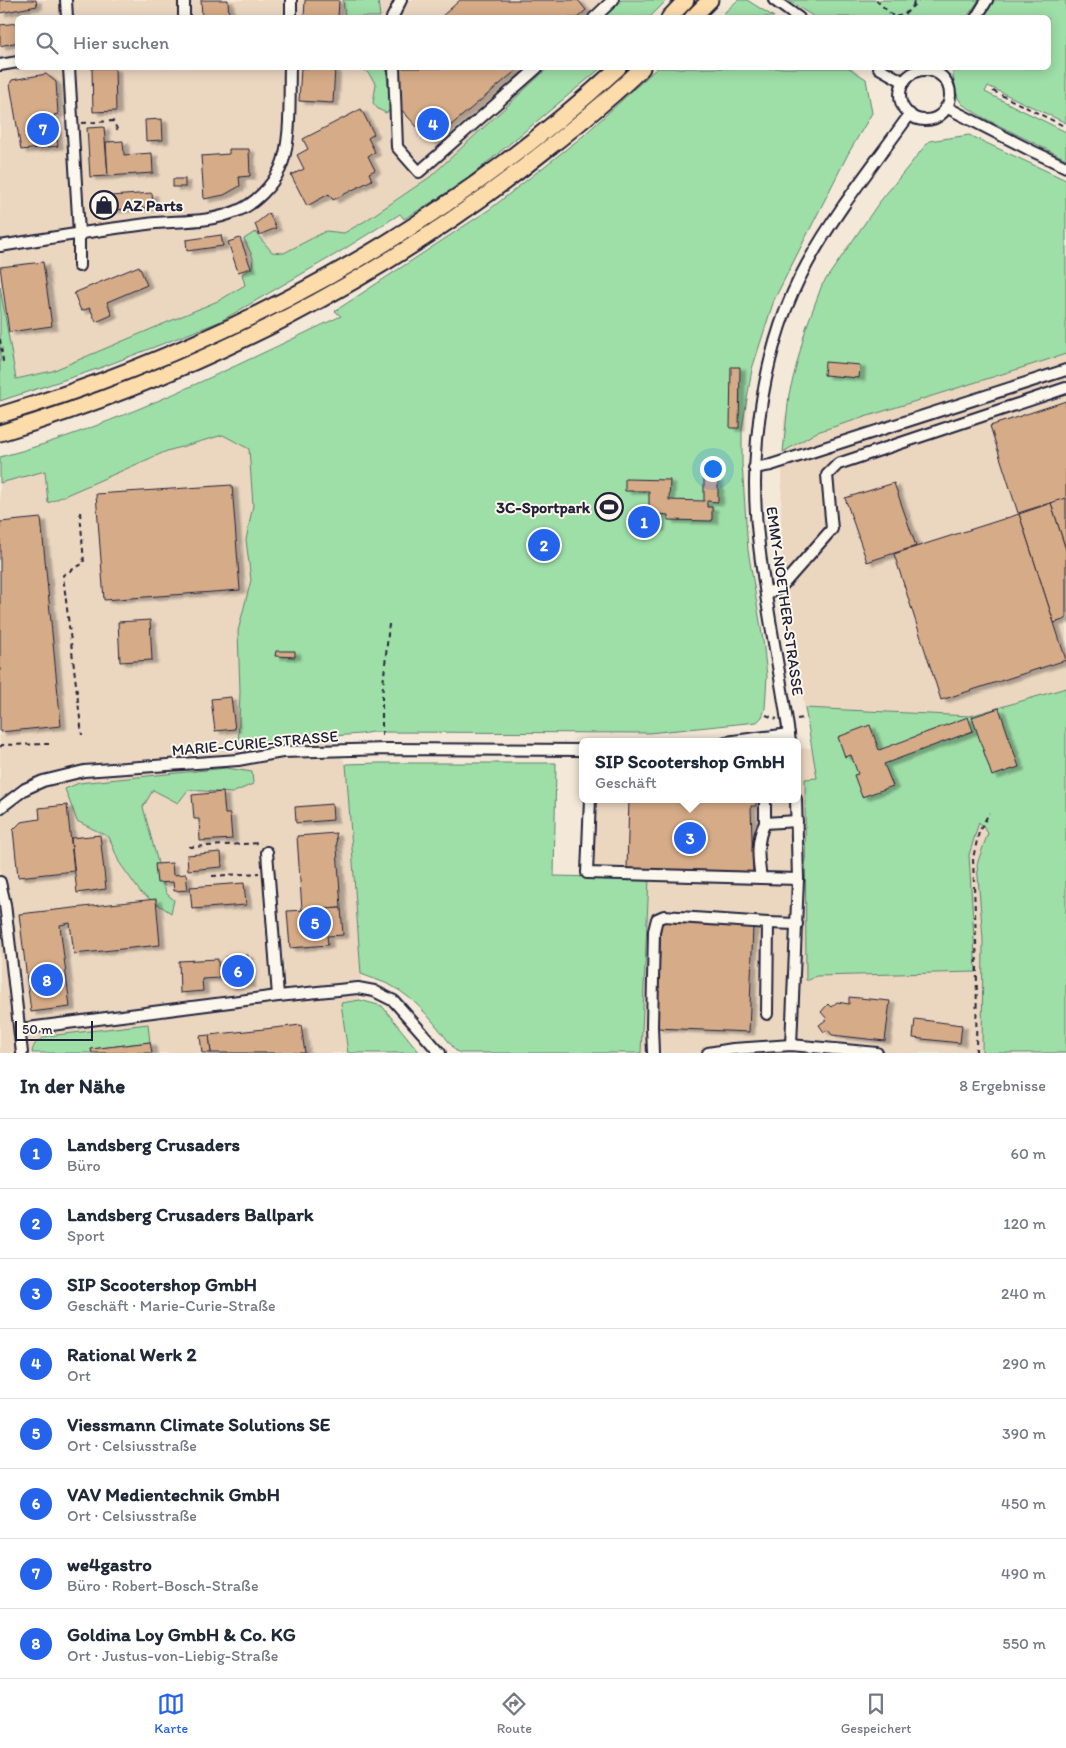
<!DOCTYPE html>
<html lang="de">
<meta charset="utf-8">
<style>
:root{--surface:#fff;--page:#f2f2f3;--text:#1f2937;--muted:#747a83;--line:#e0e1e3;--accent:#2563eb}
body{margin:0;font-family:Itim,sans-serif;background:var(--page);color:var(--text)}
.scale{position:absolute;left:15px;bottom:12px;width:78px;box-sizing:border-box;padding-left:5px;border:2px solid #22223b;border-top:0;font-size:14px;line-height:18px;white-space:nowrap;color:#22223b;-webkit-text-stroke:4px #fbf7ec;paint-order:stroke}
.you{position:absolute;left:712px;top:468px;width:18px;height:18px;margin:-12px;border:4px solid #fff;border-radius:50%;background:#1a73e8;box-shadow:0 0 0 8px #1a73e833}
.badge{display:grid;place-items:center;width:32px;height:32px;border-radius:50%;background:var(--accent);color:#fff;font-size:16px;font-weight:700}
.pin{position:absolute;translate:-50% -50%;border:2px solid #fff;box-shadow:0 1px 5px #0006}
.popup{position:absolute;left:579px;top:738px;width:222px;height:65px;box-sizing:border-box;display:grid;place-content:center;border-radius:8px;background:var(--surface);filter:drop-shadow(0 1px 4px #0005);font-size:16px;white-space:nowrap;color:var(--muted)}
.popup b{font-size:19px;color:var(--text)}
.popup::after{content:'';position:absolute;left:50%;top:100%;margin-left:-10px;border:10px solid transparent;border-top-color:var(--surface)}
.list{margin:0;padding:0;list-style:none}
h2{display:flex;justify-content:space-between;align-items:center;height:65px;margin:0;padding:0 20px;font-size:21px}
h2 small{font-size:16px;font-weight:400;color:var(--muted)}
.list li{display:grid;grid-template-columns:32px 1fr auto;gap:15px;align-items:center;box-sizing:border-box;height:70px;padding:0 20px;border-top:1px solid var(--line)}
.list b{display:block;font-size:19px;white-space:nowrap}
.list p{margin:0;font-size:16px;white-space:nowrap;color:var(--muted)}
.list em{font-size:16px;font-style:normal;color:var(--muted)}
.icon{flex:none;width:28px;height:28px;fill:none;stroke:currentColor;stroke-width:2;stroke-linecap:round;stroke-linejoin:round}
.map{position:relative;flex:none;width:1066px;height:1053px;overflow:hidden}
.search{position:absolute;background:var(--surface);box-shadow:0 2px 12px #0003;left:15px;right:15px;top:15px;height:55px;display:flex;align-items:center;gap:12px;box-sizing:border-box;padding:0 18px;border-radius:8px;color:var(--muted);font-size:19px}
.sheet{height:625px;background:var(--surface)}
nav{display:flex;justify-content:space-around;align-items:center;box-sizing:border-box;height:70px;border-top:1px solid var(--line);background:var(--surface);font-size:14px;color:var(--muted)}
nav a{display:grid;justify-items:center;gap:2px}
nav .on{color:var(--accent)}
.map>svg:first-child{display:block}
</style>
<div class="map">
<svg width="1066" height="1053" viewBox="0 0 1066 1053">
<defs>
<filter id="shadow"><feDropShadow dx="5.5" dy="3" stdDeviation="1" flood-color="#0004"/></filter>
</defs>
<rect width="100%" height="100%" fill="#f4e8d8"/>
<filter id="ink" filterUnits="userSpaceOnUse"><feTurbulence type="fractalNoise" baseFrequency=".02" numOctaves="2"/><feDisplacementMap in="SourceGraphic" scale="10" xChannelSelector="R" yChannelSelector="G"/><feConvolveMatrix kernelMatrix="1 2 1 2 8 2 1 2 1" color-interpolation-filters="sRGB"/></filter>
<g filter="url(#ink)">
<g fill="#ebd6c0">
<path d="M 0,0 L 621,0 L 602,18 L 18,18 L 18,68 L 548,68 L 431,177 L 395,200 L 338,253 L 219,322 L 100,368 L 0,401 Z"/>
<path d="M 847,245 L 1066,269 L 1066,1053 L 641,1053 L 649,878 L 581,876 L 583,799 L 798,799 L 798,749 L 812,748 L 782,586 L 781,512 L 784,418 Z"/>
<path d="M 265,404 L 328,736 L 346,764 L 361,974 L 360,1000 L 341,1003 L 348,1053 L 0,1053 L 0,457 L 43,445 L 48,503 Z"/>
</g>
<g fill="#9edea7" stroke="#608071">
<path d="M 343,0 L 378,0 L 380,17 L 345,17 Z"/>
<path d="M 621,0 L 667,0 L 650,17 L 602,18 Z"/>
<path d="M 738,0 L 747,0 L 774,17 L 723,17 L 725,12 Z"/>
<path d="M 788,0 L 979,0 L 967,17 L 814,17 Z"/>
<path d="M 995,0 L 1066,0 L 1066,123 L 988,86 L 985,92 L 1066,132 L 1066,159 L 984,118 L 962,104 L 958,98 L 953,77 L 953,68 L 1048,68 L 1048,18 L 982,17 Z"/>
<path d="M 362,68 L 386,68 L 391,109 L 386,113 L 378,109 L 373,103 L 376,84 L 368,73 Z"/>
<path d="M 548,68 L 601,68 L 460,185 L 404,219 L 400,214 L 338,253 L 219,322 L 100,368 L 0,401 L 0,287 L 16,379 L 52,371 L 220,300 L 245,285 L 242,274 L 252,268 L 253,258 L 244,239 L 255,232 L 272,252 L 284,253 L 326,231 L 344,233 L 365,221 L 430,177 Z"/>
<path d="M 657,68 L 849,68 L 866,79 L 872,113 L 848,154 L 774,300 L 752,369 L 742,429 L 742,463 L 748,550 L 763,640 L 767,676 L 765,709 L 762,717 L 757,722 L 649,733 L 372,732 L 361,734 L 274,740 L 251,749 L 238,750 L 240,691 L 238,631 L 251,580 L 246,540 L 253,505 L 249,449 L 223,435 L 167,451 L 48,503 L 45,471 L 0,483 L 0,457 C 119,425 230,368 341,316 L 335,311 L 490,209 L 583,136 Z"/>
<path d="M 969,135 L 1066,180 L 1066,354 L 817,432 L 783,452 L 789,394 L 806,328 L 822,285 L 878,204 L 929,141 Z"/>
<path d="M 1066,688 L 1066,1053 L 982,1053 L 983,939 L 977,864 L 988,833 L 979,822 L 969,855 L 976,972 L 816,976 L 809,980 L 806,980 L 805,779 L 817,778 L 805,708 L 970,716 Z"/>
<path d="M 379,763 L 556,763 L 554,876 L 649,878 L 641,1053 L 460,1053 L 456,1051 C 437,1027 419,1000 390,985 C 381,981 371,978 361,974 L 346,764 Z"/>
<path d="M 226,768 L 252,772 L 253,784 L 232,793 L 188,790 L 178,803 L 153,790 L 143,807 L 166,893 L 174,900 L 171,913 L 141,893 L 119,862 L 109,837 L 77,821 L 65,789 L 79,783 Z"/>
<path d="M 360,1000 L 382,1006 L 420,1053 L 348,1053 L 341,1003 Z"/>
<path d="M 148,1024 L 150,1042 L 92,1049 L 92,1053 L 32,1053 C 33,1043 39,1039 48,1036 Z"/>
</g>
<g fill="#d6ab87" stroke="#22223b" filter="url(#shadow)">
<path d="M 0,0 L 36,0 L 37,6 L 0,13 Z"/>
<path d="M 201,0 L 228,0 L 229,18 L 202,18 Z"/>
<path d="M 305,0 L 339,0 L 338,18 L 304,18 Z"/>
<path d="M 460,0 L 578,0 L 586,10 L 577,18 L 440,18 Z"/>
<path d="M 18,23 L 18,42 L 0,46 L 0,25 Z"/>
<path d="M 92,68 L 115,68 L 116,111 L 93,112 Z"/>
<path d="M 301,68 L 335,68 L 333,103 L 299,101 Z"/>
<path d="M 397,68 L 519,68 L 431,142 L 397,105 Z"/>
<path d="M 46,74 L 56,82 L 58,114 L 54,115 L 58,146 L 21,150 L 10,84 L 12,80 Z"/>
<path d="M 361,109 L 374,134 L 368,138 L 375,152 L 368,156 L 375,170 L 369,173 L 372,180 L 333,200 L 329,194 L 307,206 L 291,175 L 304,169 L 297,155 L 308,149 L 303,139 Z"/>
<path d="M 162,119 L 163,140 L 146,141 L 145,120 Z"/>
<path d="M 104,127 L 108,176 L 90,177 L 87,128 Z"/>
<path d="M 123,141 L 124,155 L 152,153 L 153,173 L 108,176 L 106,142 Z"/>
<path d="M 229,149 L 249,149 L 250,176 L 239,177 L 240,186 L 224,195 L 204,199 L 201,156 L 229,154 Z"/>
<rect x="173" y="179" width="12" height="8"/>
<path d="M 152,193 L 153,207 L 98,211 L 97,197 Z"/>
<path d="M 269,213 L 276,228 L 259,235 L 255,224 Z"/>
<path d="M 221,235 L 223,246 L 187,251 L 186,240 Z"/>
<path d="M 240,238 L 251,268 L 238,272 L 228,242 Z"/>
<path d="M 43,262 L 52,326 L 9,332 L 0,267 Z"/>
<path d="M 139,266 L 147,285 L 107,302 L 112,315 L 96,322 L 90,308 L 81,311 L 74,293 Z"/>
<path d="M 825,362 L 860,365 L 859,378 L 824,375 Z"/>
<path d="M 731,367 L 740,367 L 739,428 L 730,428 Z"/>
<path d="M 1066,401 L 1066,498 L 1018,513 L 990,426 Z"/>
<path d="M 625,479 L 670,480 L 669,500 L 704,501 L 704,479 L 718,480 L 718,502 L 707,501 L 707,507 L 712,507 L 712,521 L 668,520 L 668,515 L 660,514 L 659,528 L 639,528 L 639,513 L 649,513 L 649,491 L 625,491 Z"/>
<path d="M 894,483 L 916,546 L 867,562 L 845,498 Z"/>
<path d="M 232,485 L 240,590 L 104,600 L 96,494 Z"/>
<path d="M 1066,498 L 1066,550 L 1051,503 Z"/>
<path d="M 1051,503 L 1066,550 L 1066,619 L 1054,623 L 1019,514 Z"/>
<path d="M 1019,514 L 1066,660 L 941,700 L 894,554 Z"/>
<path d="M 41,518 L 61,726 L 0,732 L 0,522 Z"/>
<path d="M 150,620 L 152,660 L 120,662 L 118,622 Z"/>
<path d="M 276,651 L 295,651 L 295,657 L 275,656 Z"/>
<path d="M 231,697 L 235,729 L 215,731 L 211,699 Z"/>
<path d="M 999,708 L 1019,767 L 992,776 L 972,717 Z"/>
<path d="M 968,717 L 973,731 L 884,764 L 893,786 L 862,797 L 854,775 L 858,774 L 851,755 L 845,757 L 838,737 L 870,725 L 879,750 Z"/>
<path d="M 223,792 L 225,814 L 230,814 L 232,839 L 200,841 L 199,819 L 194,819 L 192,795 Z"/>
<path d="M 629,799 L 756,799 L 756,806 L 751,806 L 753,872 L 627,869 Z"/>
<path d="M 332,804 L 333,820 L 296,823 L 295,807 Z"/>
<path d="M 67,805 L 74,871 L 18,877 L 13,830 L 21,822 L 40,819 L 39,808 Z"/>
<path d="M 336,833 L 341,908 L 302,910 L 297,836 Z"/>
<path d="M 100,835 L 106,889 L 77,893 L 71,838 Z"/>
<path d="M 221,852 L 222,867 L 188,870 L 187,855 Z"/>
<path d="M 172,863 L 173,875 L 186,874 L 188,890 L 174,891 L 173,882 L 157,883 L 155,864 Z"/>
<path d="M 244,883 L 246,905 L 192,909 L 190,887 Z"/>
<path d="M 156,899 L 160,945 L 74,954 L 70,923 L 60,925 L 70,1007 L 31,1012 L 19,914 Z"/>
<path d="M 341,908 L 343,935 L 327,936 L 328,945 L 290,948 L 287,911 Z"/>
<path d="M 661,922 L 753,926 L 749,1032 L 657,1028 Z"/>
<path d="M 248,955 L 250,984 L 229,986 L 226,957 Z"/>
<path d="M 218,959 L 219,978 L 202,979 L 203,991 L 180,993 L 179,961 Z"/>
<path d="M 849,997 L 890,1001 L 885,1041 L 832,1035 L 828,1030 L 824,1032 L 819,1025 L 827,1019 L 821,1012 L 828,1004 L 831,1007 L 837,1002 L 849,1004 Z"/>
<path d="M 915,1019 L 962,1025 L 960,1043 L 913,1038 Z"/>
<path d="M 301,1025 L 305,1053 L 211,1053 L 209,1035 Z"/>
<path d="M 209,1035 L 211,1053 L 202,1053 L 200,1036 Z"/>
<path d="M 150,1042 L 152,1053 L 92,1053 L 91,1049 Z"/>
</g>
<g fill="none" stroke-linecap="round" stroke-linejoin="round">
<defs>
<g id="minor">
<path d="M 66,0 L 67,18"/>
<path d="M 774,0 L 799,18"/>
<path d="M 184,18 L 184,0"/>
<path d="M 291,18 L 291,0"/>
<path d="M 392,18 L 401,0"/>
<path d="M 594,18 L 613,0"/>
<path d="M 976,18 L 987,0"/>
<path d="M 0,65 L 18,62"/>
<path d="M 69,68 L 79,233 L 79,266"/>
<path d="M 394,68 L 397,147 L 419,172 L 537,68"/>
<path d="M 879,68 L 904,82"/>
<circle cx="925" cy="95" r="25"/>
<path d="M 946,107 L 1032,151 L 1066,167"/>
<path d="M 0,246 C 49,238 98,230 147,224 C 179,220 206,224 237,211 C 255,204 272,186 280,169 C 292,143 289,97 290,68"/>
<path d="M 754,468 L 771,465 L 1066,370"/>
<path d="M 767,593 L 780,588 L 832,529 L 827,475 L 838,464 L 1066,388"/>
<path d="M 726,742 L 789,734"/>
<path d="M 790,742 C 781,673 765,605 758,536 C 748,449 764,341 807,264 C 836,211 875,163 910,114"/>
<path d="M 590,799 L 587,873 L 761,878"/>
<path d="M 765,799 L 765,823 L 797,821"/>
<path d="M 0,808 L 25,789 L 43,781 L 84,771 L 238,760 L 282,752 L 386,749 L 582,750"/>
<path d="M 765,823 C 756,840 758,859 761,878 L 798,879"/>
<path d="M 267,852 L 278,996"/>
<path d="M 0,882 L 5,904 L 22,1053"/>
<path d="M 768,923 L 797,924"/>
<path d="M 20,1029 L 278,996 L 358,988 L 374,991 L 394,1001 L 440,1053"/>
<path d="M 791,1045 L 798,879 L 796,799"/>
<path d="M 653,1053 L 652,1026 L 654,931 L 657,919 L 664,916 L 768,923 L 767,1014"/>
<path d="M 708,1053 L 733,1049 L 791,1045 L 877,1053"/>
</g>
<g id="highway">
<path d="M 669,18 L 686,0"/>
<path d="M 692,18 L 710,0"/>
<path d="M 0,415 C 228,347 443,229 618,68"/>
<path d="M 0,433 C 198,374 386,278 547,149 C 580,123 612,97 642,68"/>
</g>
</defs>
<use href="#minor" stroke="#22223b" stroke-width="14"/>
<use href="#highway" stroke="#22223b" stroke-width="19"/>
<g stroke="#22223b" stroke-width="2" stroke-dasharray="5 4" stroke-linecap="butt">
<path d="M 876,0 L 894,17 L 904,15 L 919,0"/>
<path d="M 913,6 L 914,0"/>
<path d="M 993,91 L 1066,127"/>
<path d="M 82,123 L 113,121 L 119,133"/>
<path d="M 0,339 L 3,361 L 0,362"/>
<path d="M 80,512 L 84,563 L 63,575 L 82,735"/>
<path d="M 766,715 L 777,719"/>
<path d="M 797,719 L 804,718"/>
<path d="M 382,736 L 382,696 L 389,624"/>
<path d="M 0,747 L 2,745 L 49,744"/>
<path d="M 189,847 L 261,843"/>
<path d="M 212,876 L 259,873"/>
<path d="M 976,1053 L 977,967 L 973,858 L 979,832 L 989,813"/>
</g>
<use href="#minor" stroke="#fbf7ec" stroke-width="10"/>
<use href="#highway" stroke="#fddcac" stroke-width="15"/>
</g>
</g>
<defs>
<symbol id="shop-ring" viewBox="-11 -11 22 22"><circle r="9.5" fill="#fbf7ec" stroke="#22223b" stroke-width="1.5"/><path d="M-5-2.5h2.3a2.7 3.5 0 0 1 5.4 0H5L5.5 6h-11ZM-1.5-2.5h3a1.5 2.3 0 0 0-3 0Z" fill="#22223b"/></symbol>
<symbol id="stadium-ring" viewBox="-11 -11 22 22"><circle r="9.5" fill="#fbf7ec" stroke="#22223b" stroke-width="1.5"/><path d="M0-5a6.5 5 0 1 0 0 10a6.5 5 0 1 0 0-10ZM-3.5-1.8h7v3.6h-7Z" fill="#22223b"/></symbol>
</defs>
<g fill-rule="evenodd">
<use href="#shop-ring" x="88" y="189" width="32" height="32"/>
<use href="#stadium-ring" x="593" y="491" width="32" height="32"/>
</g>
<g text-anchor="middle" dominant-baseline="central" stroke-width="4" stroke-linejoin="round" paint-order="stroke">
<g font-size="16" font-weight="bold" fill="#22223b" stroke="#fbf7ec" text-anchor="start">
<text x="123" y="205">AZ Parts</text>
<text x="590" y="507" text-anchor="end">3C-Sportpark</text>
</g>
<g font-size="16" fill="#22223b" stroke="#fbf7ec">
<text transform="translate(785 601) rotate(82)">EMMY-NOETHER-STRASSE</text>
<text transform="translate(255 743) rotate(-5)">MARIE-CURIE-STRASSE</text>
</g>
</g>
</svg>
<div class="scale">50 m</div>
<div class="you"></div>
<div class="pin badge" style="left:644px;top:522px">1</div>
<div class="pin badge" style="left:544px;top:545px">2</div>
<div class="pin badge" style="left:690px;top:838px">3</div>
<div class="popup"><b>SIP Scootershop GmbH</b>Geschäft</div>
<div class="pin badge" style="left:433px;top:124px">4</div>
<div class="pin badge" style="left:315px;top:923px">5</div>
<div class="pin badge" style="left:238px;top:971px">6</div>
<div class="pin badge" style="left:43px;top:129px">7</div>
<div class="pin badge" style="left:47px;top:980px">8</div>
<div class="search"><svg class="icon" aria-label="search" viewBox="0 0 24 24"><circle cx="10" cy="10" r="6"/><path d="M15 15l6 6"/></svg>Hier suchen</div>
</div>
<section class="sheet">
<h2>In der Nähe<small>8 Ergebnisse</small></h2>
<ul class="list">
<li><span class="badge">1</span><div><b>Landsberg Crusaders</b><p>Büro</p></div><em>60 m</em></li>
<li><span class="badge">2</span><div><b>Landsberg Crusaders Ballpark</b><p>Sport</p></div><em>120 m</em></li>
<li><span class="badge">3</span><div><b>SIP Scootershop GmbH</b><p>Geschäft · Marie-Curie-Straße</p></div><em>240 m</em></li>
<li><span class="badge">4</span><div><b>Rational Werk 2</b><p>Ort</p></div><em>290 m</em></li>
<li><span class="badge">5</span><div><b>Viessmann Climate Solutions SE</b><p>Ort · Celsiusstraße</p></div><em>390 m</em></li>
<li><span class="badge">6</span><div><b>VAV Medientechnik GmbH</b><p>Ort · Celsiusstraße</p></div><em>450 m</em></li>
<li><span class="badge">7</span><div><b>we4gastro</b><p>Büro · Robert-Bosch-Straße</p></div><em>490 m</em></li>
<li><span class="badge">8</span><div><b>Goldina Loy GmbH &amp; Co. KG</b><p>Ort · Justus-von-Liebig-Straße</p></div><em>550 m</em></li>
</ul>
</section>
<nav>
<a class="on"><svg class="icon" aria-label="map" viewBox="0 0 24 24"><path d="M3 6l6-2 6 2 6-2v14l-6 2-6-2-6 2zM9 4v14M15 6v14"/></svg>Karte</a>
<a><svg class="icon" aria-label="directions" viewBox="0 0 24 24"><path d="M12 3l9 9-9 9-9-9zM9 14v-3h6M13 9l2 2-2 2"/></svg>Route</a>
<a><svg class="icon" aria-label="saved" viewBox="0 0 24 24"><path d="M7 4h10v16l-5-4-5 4z"/></svg>Gespeichert</a>
</nav>
